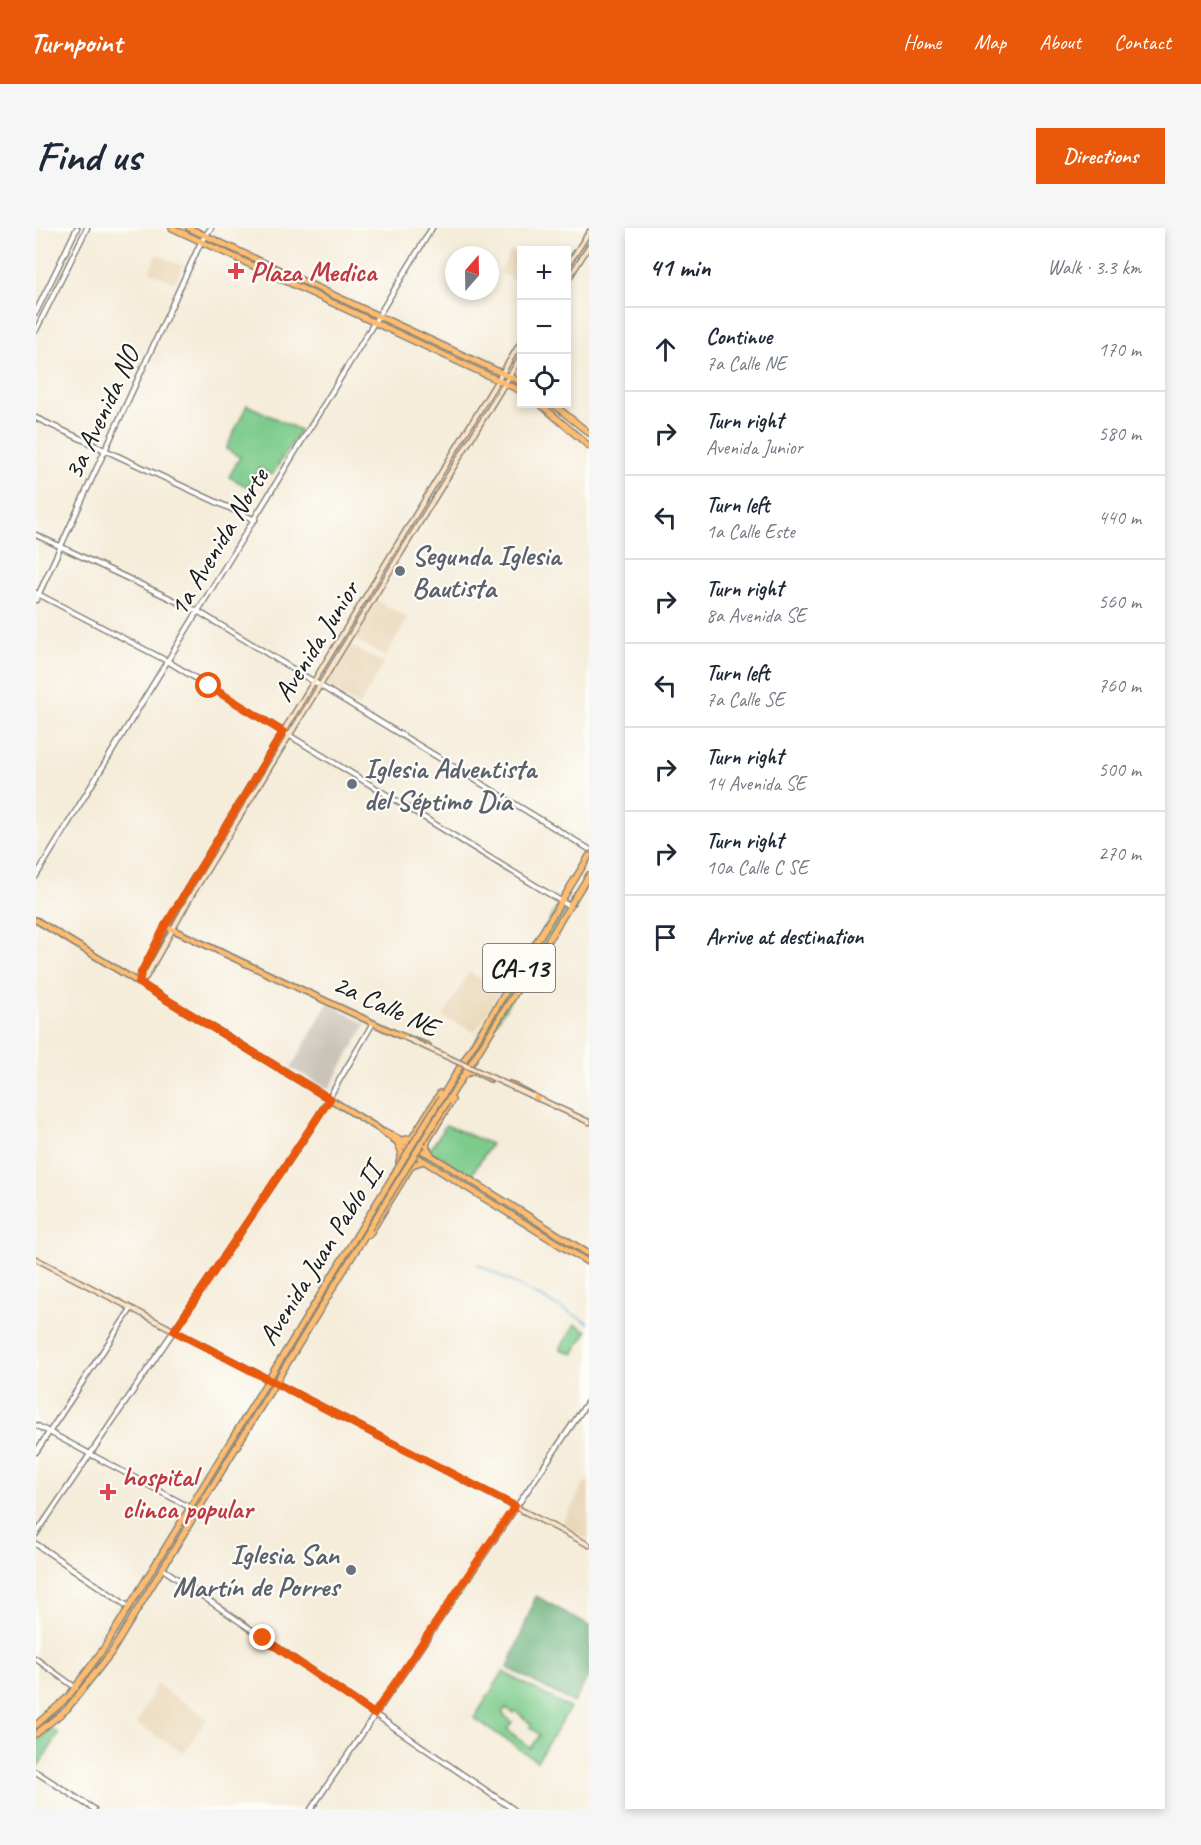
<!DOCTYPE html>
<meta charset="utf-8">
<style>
:root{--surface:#fff;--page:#f6f6f7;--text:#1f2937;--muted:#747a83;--line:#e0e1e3;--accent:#ea580c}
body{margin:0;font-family:Caveat,sans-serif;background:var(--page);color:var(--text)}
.controls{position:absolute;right:18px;top:18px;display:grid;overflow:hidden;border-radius:0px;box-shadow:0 3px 9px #0003}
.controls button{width:54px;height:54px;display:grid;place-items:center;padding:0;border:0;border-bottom:2px solid var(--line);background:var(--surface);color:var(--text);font:30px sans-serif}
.compass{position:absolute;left:409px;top:18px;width:54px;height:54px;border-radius:50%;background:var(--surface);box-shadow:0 3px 9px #0003;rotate:20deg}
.stop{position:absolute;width:18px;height:18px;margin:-14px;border:4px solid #ea580c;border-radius:50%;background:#fff}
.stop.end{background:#ea580c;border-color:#fff;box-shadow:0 2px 6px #0008}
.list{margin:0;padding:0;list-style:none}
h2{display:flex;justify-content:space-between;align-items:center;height:78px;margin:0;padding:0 24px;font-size:26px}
h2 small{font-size:20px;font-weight:400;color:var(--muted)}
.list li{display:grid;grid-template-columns:39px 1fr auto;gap:18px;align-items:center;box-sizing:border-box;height:84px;padding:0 24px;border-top:2px solid var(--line)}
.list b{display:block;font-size:22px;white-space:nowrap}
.list p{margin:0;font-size:20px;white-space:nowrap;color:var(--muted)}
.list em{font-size:20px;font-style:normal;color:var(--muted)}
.icon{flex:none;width:33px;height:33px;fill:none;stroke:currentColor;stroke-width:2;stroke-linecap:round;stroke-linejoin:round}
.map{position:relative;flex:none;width:553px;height:1581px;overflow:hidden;border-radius:0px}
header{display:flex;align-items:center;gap:36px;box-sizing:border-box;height:84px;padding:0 30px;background:var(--accent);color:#fff}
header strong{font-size:28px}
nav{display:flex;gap:33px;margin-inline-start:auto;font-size:21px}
.intro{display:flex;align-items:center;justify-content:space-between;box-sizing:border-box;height:144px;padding:0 36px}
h1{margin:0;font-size:42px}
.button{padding:15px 27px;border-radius:0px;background:var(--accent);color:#fff;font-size:21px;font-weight:700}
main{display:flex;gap:36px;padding:0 36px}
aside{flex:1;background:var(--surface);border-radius:0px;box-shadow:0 3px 9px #0003}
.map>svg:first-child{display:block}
</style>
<header>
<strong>Turnpoint</strong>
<nav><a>Home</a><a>Map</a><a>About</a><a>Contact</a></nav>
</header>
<div class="intro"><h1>Find us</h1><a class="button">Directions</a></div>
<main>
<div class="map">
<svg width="553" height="1581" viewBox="0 0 553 1581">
<rect width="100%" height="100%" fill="#fdfcf7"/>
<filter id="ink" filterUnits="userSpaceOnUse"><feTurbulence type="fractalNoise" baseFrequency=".0167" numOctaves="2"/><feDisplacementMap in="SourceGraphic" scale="12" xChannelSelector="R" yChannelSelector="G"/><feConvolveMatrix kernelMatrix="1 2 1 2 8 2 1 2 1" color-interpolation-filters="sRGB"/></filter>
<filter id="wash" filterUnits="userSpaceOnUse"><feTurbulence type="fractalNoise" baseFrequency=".008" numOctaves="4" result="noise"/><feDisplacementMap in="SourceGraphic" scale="24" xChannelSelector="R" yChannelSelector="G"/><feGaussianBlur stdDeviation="1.35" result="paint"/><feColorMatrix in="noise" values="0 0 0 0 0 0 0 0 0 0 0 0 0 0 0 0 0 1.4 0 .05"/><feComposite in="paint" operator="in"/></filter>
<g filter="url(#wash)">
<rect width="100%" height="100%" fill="#f5ecd9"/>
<g fill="#ead8ba">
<path d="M 475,22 L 485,27 L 485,55 L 463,45 Z"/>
<path d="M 121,26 L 147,38 L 138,55 L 113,43 Z"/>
<path d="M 340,372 L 372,390 L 349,429 L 317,410 Z"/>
<path d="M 312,416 L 348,436 L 323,478 L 287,456 Z"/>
<path d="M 433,744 L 465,764 L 439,804 L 407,789 Z"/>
<path d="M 550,1253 L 553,1254 L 553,1312 L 525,1297 Z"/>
<path d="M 120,1456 L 171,1490 L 148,1525 L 101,1496 Z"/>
</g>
<path fill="#cac3b8" d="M 292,775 L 330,796 L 293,861 L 255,840 Z"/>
<g fill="#7ccb8b" stroke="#4c7454" stroke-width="1.5" fill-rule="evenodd">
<path d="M 211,177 L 264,202 L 236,247 L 223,240 L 212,259 L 193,249 L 204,229 L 190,221 Z"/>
<path d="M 525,673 L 533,678 L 434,837 L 427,834 Z"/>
<path d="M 410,897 L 455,916 L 435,948 L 393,923 Z"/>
<path d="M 539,1096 L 551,1103 L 537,1126 L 524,1121 Z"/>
<path d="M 467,1444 L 534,1480 L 501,1533 L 438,1490 ZM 470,1480 L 477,1485 L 480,1483 L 496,1497 L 494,1499 L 504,1507 L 494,1520 L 471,1501 L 476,1494 L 466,1485 Z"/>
<path d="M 16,1501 L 23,1506 L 2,1538 L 0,1537 L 0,1511 Z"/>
</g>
<path fill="#65af77" stroke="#40664a" stroke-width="1.5" d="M 500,1368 L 553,1398 L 553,1447 L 538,1475 L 472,1440 Z"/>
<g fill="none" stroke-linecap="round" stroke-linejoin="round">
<path stroke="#59aad3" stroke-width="1.5" d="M 442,1036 L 553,1095"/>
</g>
</g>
<g filter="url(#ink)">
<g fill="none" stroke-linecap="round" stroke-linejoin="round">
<defs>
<g id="tertiary">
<path d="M 0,84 L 41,0"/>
<path d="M 0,102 L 51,0"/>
<path d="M 0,190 L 219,292"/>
<path d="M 0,307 L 163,384 L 553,621"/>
<path d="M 0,365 L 133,434 L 533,678"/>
<path d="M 0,372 L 165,14 L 175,0"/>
<path d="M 0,648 L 396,0"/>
<path d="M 0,1197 L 155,1280"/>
<path d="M 0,1224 L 95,1081"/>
<path d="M 0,1306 L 274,902 L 337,795"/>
<path d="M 0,1316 L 93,1379"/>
<path d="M 127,1341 L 477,1581"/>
<path d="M 0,1431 L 40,1460"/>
<path d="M 0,1544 L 58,1581"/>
<path d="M 275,1581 L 553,1172"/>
</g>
<g id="secondary">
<path d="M 530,40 L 553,4"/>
<path d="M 530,55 L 553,18"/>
<path d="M 104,754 L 110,749 L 157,665 L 485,129"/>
<path d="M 103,755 L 105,745 L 151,661 L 485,114"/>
<path d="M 499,869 L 553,894"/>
<path d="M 0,1031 L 553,1317"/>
</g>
<g id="primary">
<path d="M 0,692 L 340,899 L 388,933"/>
<path d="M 129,698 L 363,807"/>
<path d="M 350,904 L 396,928"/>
</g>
<g id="trunk">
<path d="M 136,0 L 485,163"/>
<path d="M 153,0 L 485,154"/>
<path d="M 504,176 L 553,218"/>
<path d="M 517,176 L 553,205"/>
<path d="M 361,806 L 392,818"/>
<path d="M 430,846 L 438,843 L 454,851"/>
<path d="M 474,856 L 501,870"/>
<path d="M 405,870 L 553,628"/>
<path d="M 416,872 L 392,912 L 390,918 L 396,928 L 553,1026"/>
<path d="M 411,874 L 553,647"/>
<path d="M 367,912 L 376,910 L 404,865"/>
<path d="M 362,916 L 366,925 L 363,934"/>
<path d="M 333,1007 L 376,937 L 388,933 L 553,1035"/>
<path d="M 0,1497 L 32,1469 L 68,1420 L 327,997"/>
<path d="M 0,1506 L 31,1481 L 75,1425 L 333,1001"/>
</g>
</defs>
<use href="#tertiary" stroke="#88847a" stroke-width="7"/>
<use href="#secondary" stroke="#88847a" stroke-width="7"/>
<use href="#primary" stroke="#88847a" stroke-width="8"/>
<use href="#trunk" stroke="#88847a" stroke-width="8"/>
<use href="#tertiary" stroke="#fff" stroke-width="4"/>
<use href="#secondary" stroke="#fee4c6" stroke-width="4"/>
<use href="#primary" stroke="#fdbc70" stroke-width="4.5"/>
<use href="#trunk" stroke="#fdbc70" stroke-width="5"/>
<defs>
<path id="secondary-bridge" d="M 370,810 L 496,868"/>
<g id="trunk-bridge">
<path d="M 327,997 L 405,870"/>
<path d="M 333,1001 L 411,874"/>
</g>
</defs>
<use href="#secondary-bridge" stroke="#88847a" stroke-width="7" stroke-linecap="butt"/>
<use href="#trunk-bridge" stroke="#88847a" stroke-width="8" stroke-linecap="butt"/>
<use href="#secondary-bridge" stroke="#fee4c6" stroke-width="4"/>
<use href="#trunk-bridge" stroke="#fdbc70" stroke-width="5"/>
</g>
</g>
<g fill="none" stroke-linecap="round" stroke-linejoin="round" filter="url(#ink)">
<path stroke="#ea580c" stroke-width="8" d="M 173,458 L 247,504 L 129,698 L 105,745 L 103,755 L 294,871 L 138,1103 L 479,1278 L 338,1486 L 227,1410"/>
</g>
<g fill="#e0444e" stroke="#fdfcf7" stroke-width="2">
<path d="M197 34h6v6h6v6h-6v6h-6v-6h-6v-6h6z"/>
<path d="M69 1255h6v6h6v6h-6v6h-6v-6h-6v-6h6z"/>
</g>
<g fill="#6b7280" stroke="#fdfcf7" stroke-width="2">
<circle cx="364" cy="343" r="6"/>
<circle cx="316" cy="556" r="6"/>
<circle cx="315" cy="1342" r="6"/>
</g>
<g text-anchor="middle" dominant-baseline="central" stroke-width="4.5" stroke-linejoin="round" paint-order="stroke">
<rect fill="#fdfcf7" stroke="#605f5e" stroke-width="1.5" x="447" y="716" width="72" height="48" rx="4.5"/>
<g font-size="27" font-weight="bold" fill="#1c1c1c">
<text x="483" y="740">CA-13</text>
</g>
<g font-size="28" font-weight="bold" fill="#be3a42" stroke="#fdfcf7" text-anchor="start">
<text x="214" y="43">Plaza Medica</text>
<text x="86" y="1248">hospital<tspan x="86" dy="32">clinca popular</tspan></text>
</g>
<g font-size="28" fill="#1c1c1c" stroke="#fdfcf7">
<text transform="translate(65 185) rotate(-65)">3a Avenida NO</text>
<text transform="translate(182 314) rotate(-59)">1a Avenida Norte</text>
<text transform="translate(280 413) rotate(-58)">Avenida Junior</text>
<text transform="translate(350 777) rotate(25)">2a Calle NE</text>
<text transform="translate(284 1026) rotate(-58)">Avenida Juan Pablo II</text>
</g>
<g font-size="28" font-weight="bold" fill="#5b616d" stroke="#fdfcf7" text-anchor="start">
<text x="376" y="327">Segunda Iglesia<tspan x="376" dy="32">Bautista</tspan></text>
<text x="328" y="540">Iglesia Adventista<tspan x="328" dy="32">del Séptimo Día</tspan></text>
<text x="303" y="1326" text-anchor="end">Iglesia San<tspan x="303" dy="32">Martín de Porres</tspan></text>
</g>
</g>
</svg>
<div class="controls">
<button>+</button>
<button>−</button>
<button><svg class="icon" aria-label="locate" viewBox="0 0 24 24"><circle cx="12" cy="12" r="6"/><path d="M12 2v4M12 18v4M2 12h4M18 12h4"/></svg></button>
</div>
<svg class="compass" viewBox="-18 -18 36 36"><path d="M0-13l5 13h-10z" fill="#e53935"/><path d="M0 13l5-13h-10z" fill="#747a83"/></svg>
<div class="stop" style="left:173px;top:458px"></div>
<div class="stop end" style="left:227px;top:1410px"></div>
</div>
<aside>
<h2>41 min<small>Walk · 3.3 km</small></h2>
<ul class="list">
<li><svg class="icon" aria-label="ahead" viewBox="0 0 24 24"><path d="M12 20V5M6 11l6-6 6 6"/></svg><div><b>Continue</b><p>7a Calle NE</p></div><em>170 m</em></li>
<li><svg class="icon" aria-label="right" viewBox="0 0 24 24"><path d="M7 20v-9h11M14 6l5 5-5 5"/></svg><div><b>Turn right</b><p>Avenida Junior</p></div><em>580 m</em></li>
<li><svg class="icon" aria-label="left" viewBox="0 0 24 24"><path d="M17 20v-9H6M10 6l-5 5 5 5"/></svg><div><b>Turn left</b><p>1a Calle Este</p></div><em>440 m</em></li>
<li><svg class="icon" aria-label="right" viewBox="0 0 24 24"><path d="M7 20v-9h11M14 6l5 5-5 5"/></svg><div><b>Turn right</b><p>8a Avenida SE</p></div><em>560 m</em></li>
<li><svg class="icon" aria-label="left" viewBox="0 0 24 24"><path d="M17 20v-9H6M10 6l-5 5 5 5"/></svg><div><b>Turn left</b><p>7a Calle SE</p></div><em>760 m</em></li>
<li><svg class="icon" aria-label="right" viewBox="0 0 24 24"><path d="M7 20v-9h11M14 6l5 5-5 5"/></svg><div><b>Turn right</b><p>14 Avenida SE</p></div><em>500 m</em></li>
<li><svg class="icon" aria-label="right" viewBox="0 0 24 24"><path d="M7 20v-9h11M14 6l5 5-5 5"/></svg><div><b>Turn right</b><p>10a Calle C SE</p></div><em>270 m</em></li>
<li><svg class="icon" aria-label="arrive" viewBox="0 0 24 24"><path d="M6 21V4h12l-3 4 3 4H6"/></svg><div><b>Arrive at destination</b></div></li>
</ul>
</aside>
</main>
